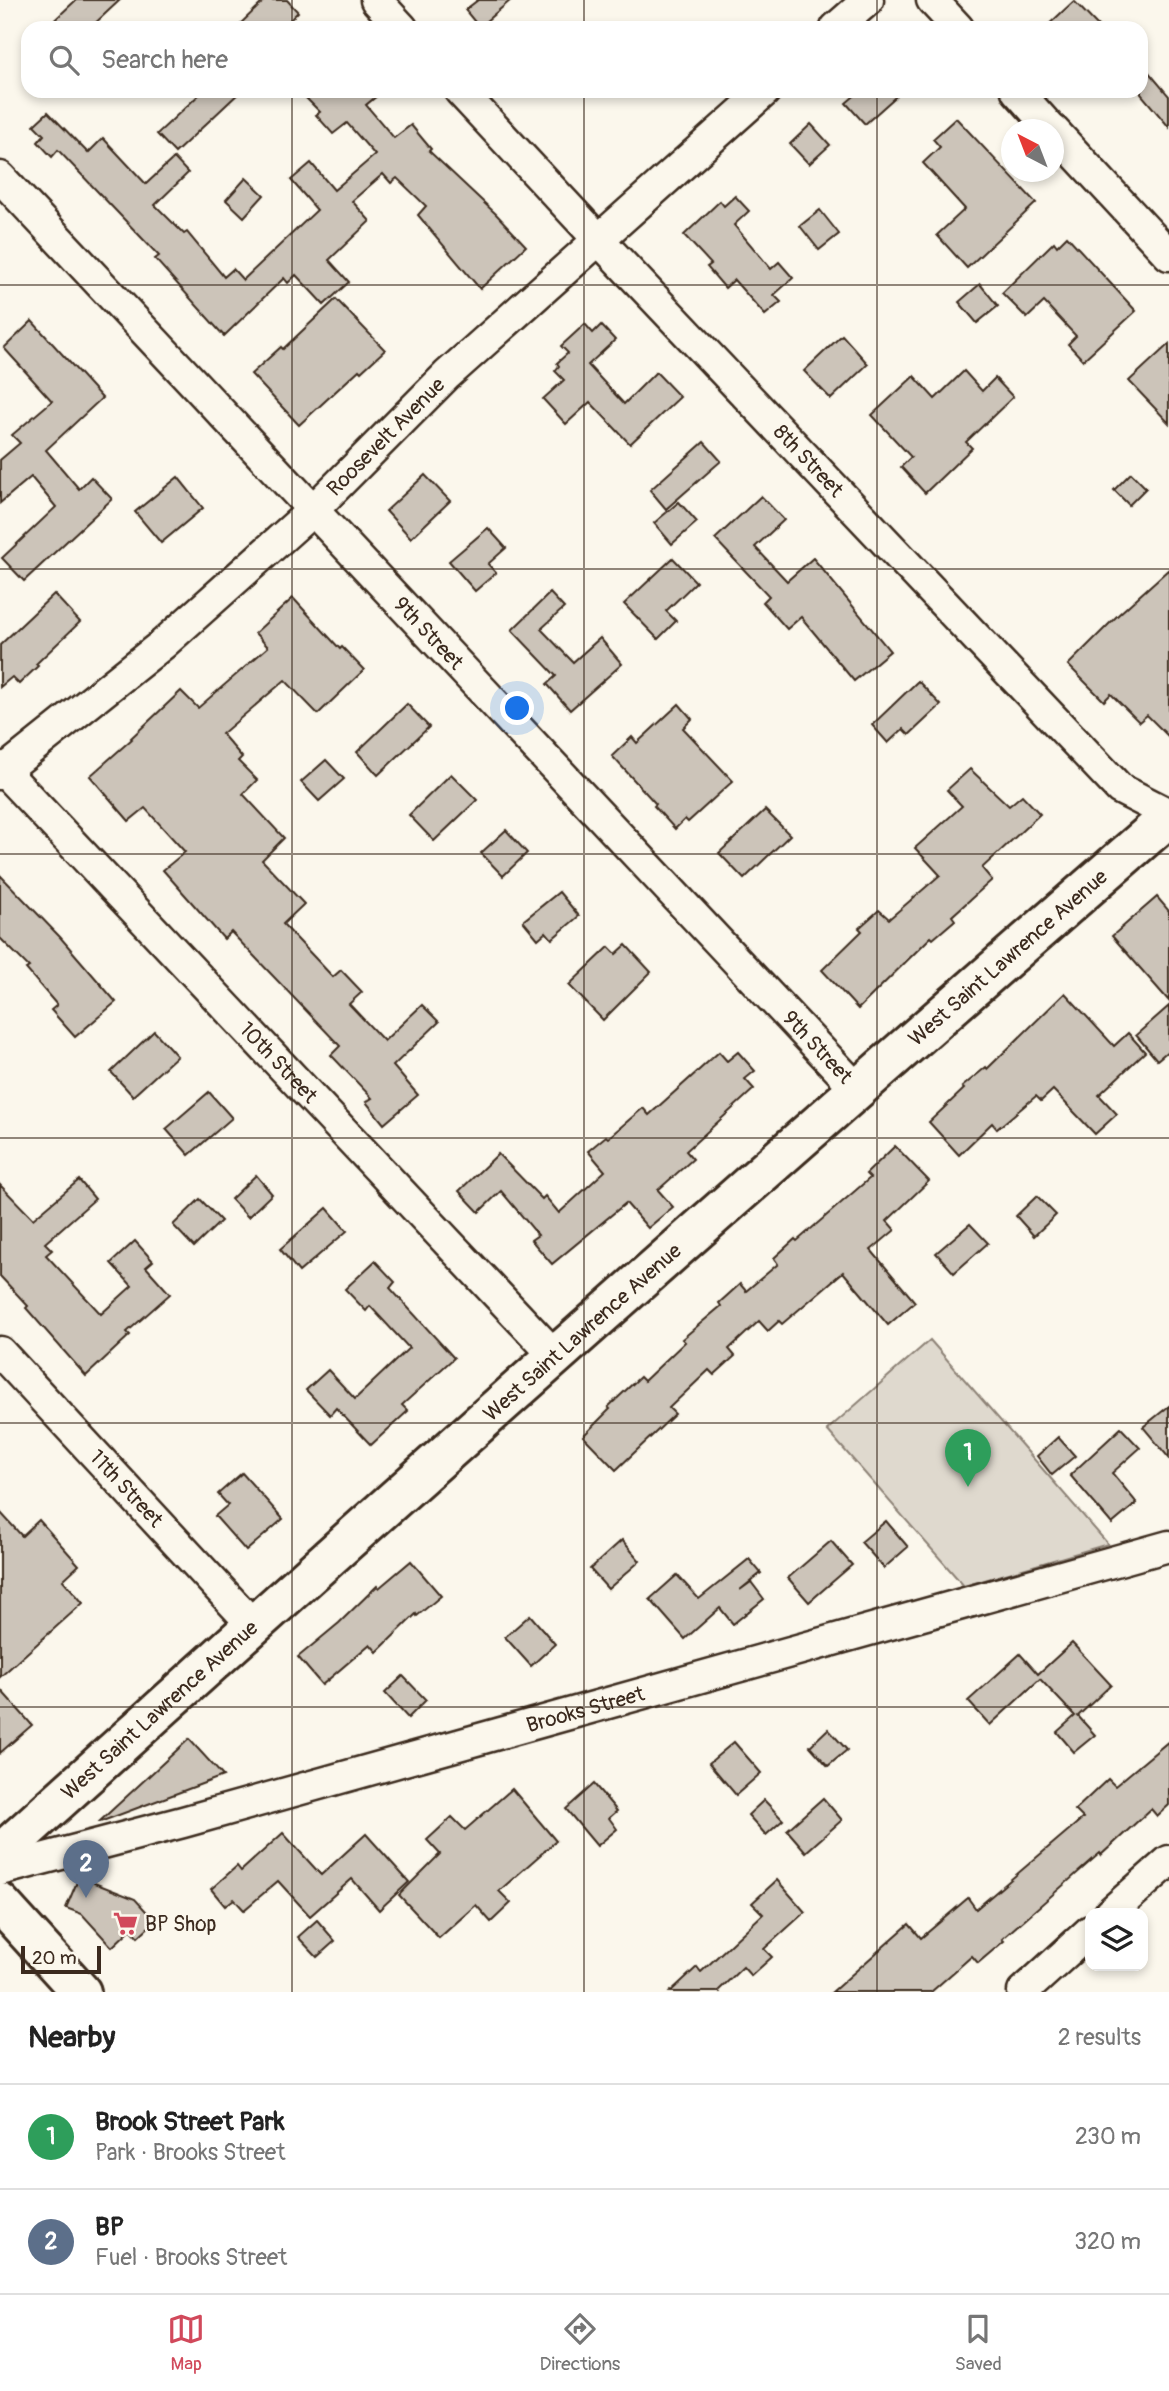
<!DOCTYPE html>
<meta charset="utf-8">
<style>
:root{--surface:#fff;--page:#f2f2f2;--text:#222;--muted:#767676;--line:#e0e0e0;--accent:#d1495b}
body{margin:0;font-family:Pangolin,sans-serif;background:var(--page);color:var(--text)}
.controls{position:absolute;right:21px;bottom:21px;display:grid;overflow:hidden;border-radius:14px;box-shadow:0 4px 10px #0003}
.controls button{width:63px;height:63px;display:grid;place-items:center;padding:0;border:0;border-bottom:2px solid var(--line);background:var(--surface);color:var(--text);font:35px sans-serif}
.compass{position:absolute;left:1001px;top:119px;width:63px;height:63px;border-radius:50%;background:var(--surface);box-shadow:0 4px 10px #0003;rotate:318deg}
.scale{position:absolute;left:21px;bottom:18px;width:80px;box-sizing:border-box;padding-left:7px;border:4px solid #3b2a1e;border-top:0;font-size:19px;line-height:24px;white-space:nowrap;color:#3b2a1e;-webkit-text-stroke:5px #fbf7ec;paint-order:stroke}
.you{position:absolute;left:518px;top:709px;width:24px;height:24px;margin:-18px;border:5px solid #fff;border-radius:50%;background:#1a73e8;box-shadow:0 0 0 10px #1a73e833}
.badge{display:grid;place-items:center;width:46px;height:46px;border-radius:50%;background:var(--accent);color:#fff;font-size:23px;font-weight:700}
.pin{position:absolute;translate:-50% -58px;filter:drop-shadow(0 2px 4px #0008)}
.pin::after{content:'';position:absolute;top:37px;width:24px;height:21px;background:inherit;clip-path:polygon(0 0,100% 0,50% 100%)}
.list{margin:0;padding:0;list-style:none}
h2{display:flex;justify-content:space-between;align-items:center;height:91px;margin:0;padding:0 28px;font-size:30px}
h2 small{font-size:23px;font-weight:400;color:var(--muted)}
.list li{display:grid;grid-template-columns:46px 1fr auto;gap:21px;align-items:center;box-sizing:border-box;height:105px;padding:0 28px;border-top:2px solid var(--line)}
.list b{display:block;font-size:26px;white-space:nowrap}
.list p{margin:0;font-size:23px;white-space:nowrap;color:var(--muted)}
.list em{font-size:23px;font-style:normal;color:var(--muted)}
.icon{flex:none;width:38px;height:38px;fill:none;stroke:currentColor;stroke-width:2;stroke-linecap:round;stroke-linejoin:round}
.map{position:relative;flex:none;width:1169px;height:1992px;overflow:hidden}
.search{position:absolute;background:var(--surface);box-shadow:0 4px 10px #0003;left:21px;right:21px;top:21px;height:77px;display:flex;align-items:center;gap:18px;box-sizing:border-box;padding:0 24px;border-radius:21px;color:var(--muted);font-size:26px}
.sheet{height:301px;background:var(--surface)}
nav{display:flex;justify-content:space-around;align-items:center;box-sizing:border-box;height:98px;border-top:2px solid var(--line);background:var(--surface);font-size:19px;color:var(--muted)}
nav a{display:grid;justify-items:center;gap:4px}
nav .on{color:var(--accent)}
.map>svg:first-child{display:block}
</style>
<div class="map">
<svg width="1169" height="1992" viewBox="0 0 1169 1992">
<rect width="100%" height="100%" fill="#fbf7ec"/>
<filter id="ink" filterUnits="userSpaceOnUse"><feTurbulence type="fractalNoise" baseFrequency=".0143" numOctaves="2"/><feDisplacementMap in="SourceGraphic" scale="14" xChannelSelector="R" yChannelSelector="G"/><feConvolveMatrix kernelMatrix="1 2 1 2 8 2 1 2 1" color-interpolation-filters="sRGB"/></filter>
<g filter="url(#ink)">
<path fill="#dfd9ce" stroke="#8d8276" stroke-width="2" d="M 930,1340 L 1108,1544 L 964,1586 L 827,1430 Z"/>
<g fill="#ccc4b9" stroke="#3b2a1e" stroke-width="2">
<path d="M 76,0 L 120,0 L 90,28 L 46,28 Z"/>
<path d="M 265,0 L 287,0 L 298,12 L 282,28 L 236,28 Z"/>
<path d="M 478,0 L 511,0 L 479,27 L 465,10 Z"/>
<path d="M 1074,1 L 1100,28 L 1045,28 Z"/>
<path d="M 1141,63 L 1169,96 L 1169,127 L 1141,94 Z"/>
<path d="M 203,91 L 241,91 L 175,153 L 157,134 Z"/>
<path d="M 299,91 L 383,91 L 366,105 L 394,138 L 411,125 L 431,149 L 429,151 L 496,214 L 526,246 L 480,289 L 418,215 L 426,206 L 397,178 L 391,183 L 383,174 L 352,201 L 370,221 L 329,260 L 349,282 L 324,305 L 296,275 L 288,283 L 284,278 L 224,336 L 155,259 L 159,256 L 58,150 L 52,157 L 38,142 L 44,135 L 34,125 L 48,112 L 88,153 L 103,138 L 146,184 L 174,158 L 188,173 L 155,205 L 184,234 L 187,232 L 224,277 L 233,269 L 243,280 L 317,210 L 291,180 L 311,163 L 334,190 L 375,155 L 347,123 L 333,134 L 316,115 L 320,112 Z"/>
<path d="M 860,91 L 902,91 L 865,124 L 846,103 Z"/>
<path d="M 956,118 L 1036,203 L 967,268 L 937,235 L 965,209 L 923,163 L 940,147 L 933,139 Z"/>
<path d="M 811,124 L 830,145 L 809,164 L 790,144 Z"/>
<path d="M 246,178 L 264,195 L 244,217 L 226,200 Z"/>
<path d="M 735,196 L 749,211 L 734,225 L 771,269 L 779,262 L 793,278 L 774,295 L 781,302 L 765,315 L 734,280 L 725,288 L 707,267 L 711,264 L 684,235 L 720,201 L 724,206 Z"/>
<path d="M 820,210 L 839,234 L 819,250 L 800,226 Z"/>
<path d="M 1067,236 L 1136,311 L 1083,360 L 1068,344 L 1076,336 L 1044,302 L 1027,318 L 1002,293 L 1054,242 L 1057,246 Z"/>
<path d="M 980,284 L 998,306 L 977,323 L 959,302 Z"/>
<path d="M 336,299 L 385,350 L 361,372 L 359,370 L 299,425 L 251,374 L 281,347 L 283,349 Z"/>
<path d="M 32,321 L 102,398 L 46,450 L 79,489 L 91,477 L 112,499 L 24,581 L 2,558 L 56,507 L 31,477 L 0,503 L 0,460 L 20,443 L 12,435 L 52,401 L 4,348 Z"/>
<path d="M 585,324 L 593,333 L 601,325 L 615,340 L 588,365 L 624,404 L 656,372 L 680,397 L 630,444 L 590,402 L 566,424 L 543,399 L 564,380 L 555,371 L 559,366 L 557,363 L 568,353 L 561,346 Z"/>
<path d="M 842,335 L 868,364 L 831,399 L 804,371 Z"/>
<path d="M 1169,344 L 1169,423 L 1129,381 Z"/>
<path d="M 964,371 L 982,391 L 995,378 L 1013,397 L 966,442 L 972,448 L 925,493 L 901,467 L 911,457 L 872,415 L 914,376 L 935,399 Z"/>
<path d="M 704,442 L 721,461 L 666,509 L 650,490 Z"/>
<path d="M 1131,473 L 1146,488 L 1129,505 L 1114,490 Z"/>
<path d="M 425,475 L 450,501 L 411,538 L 386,511 Z"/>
<path d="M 178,477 L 203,508 L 161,543 L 135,512 Z"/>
<path d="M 761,496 L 784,520 L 755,547 L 787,581 L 813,558 L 890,651 L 854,681 L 801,617 L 787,629 L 763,602 L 769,596 L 715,539 Z"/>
<path d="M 679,502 L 697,522 L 672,544 L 654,523 Z"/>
<path d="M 488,528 L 506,548 L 488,564 L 496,573 L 475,591 L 449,561 Z"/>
<path d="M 673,558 L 696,582 L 666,611 L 676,621 L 658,639 L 624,604 Z"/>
<path d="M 1169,569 L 1169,737 L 1147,715 L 1139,722 L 1111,694 L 1104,701 L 1068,665 L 1118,615 Z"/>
<path d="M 550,593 L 564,608 L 541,629 L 573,662 L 600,638 L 622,664 L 570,710 L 547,684 L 556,676 L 512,630 Z"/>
<path d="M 54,594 L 80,622 L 36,664 L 38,666 L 19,684 L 12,677 L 0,687 L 0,645 Z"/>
<path d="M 293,598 L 340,649 L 342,647 L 364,670 L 318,714 L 285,680 L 222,734 L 242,757 L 238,761 L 257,780 L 243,794 L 284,838 L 262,860 L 304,904 L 283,924 L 333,977 L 341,970 L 362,992 L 349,1004 L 384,1041 L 422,1005 L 439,1022 L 393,1066 L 418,1095 L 384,1124 L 366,1102 L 372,1098 L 331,1055 L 340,1046 L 231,932 L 224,939 L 163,870 L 185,852 L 145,808 L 129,821 L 90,776 L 132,739 L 131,738 L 181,691 L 198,708 L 268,647 L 255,633 Z"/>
<path d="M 918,681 L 941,705 L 909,735 L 903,729 L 888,743 L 872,725 Z"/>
<path d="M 407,704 L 429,727 L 378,775 L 357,752 Z"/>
<path d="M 679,704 L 692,719 L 683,728 L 733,781 L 688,822 L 685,819 L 675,829 L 654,806 L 656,804 L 612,756 L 632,737 L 637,743 Z"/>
<path d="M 326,760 L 344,779 L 319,801 L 301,782 Z"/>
<path d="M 970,769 L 1009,806 L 1022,795 L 1040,814 L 982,868 L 992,880 L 952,916 L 955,920 L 933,939 L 931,937 L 858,1009 L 822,970 L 862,931 L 859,928 L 879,910 L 889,919 L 940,875 L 915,848 L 962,806 L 947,790 Z"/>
<path d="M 451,774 L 477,800 L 434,841 L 409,815 Z"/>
<path d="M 765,810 L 790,835 L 744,879 L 719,853 Z"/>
<path d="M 506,830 L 527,853 L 503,876 L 481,853 Z"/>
<path d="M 0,875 L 60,937 L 116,1002 L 75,1037 L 51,1010 L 57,1005 L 26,969 L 29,967 L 0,938 Z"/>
<path d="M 559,892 L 579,916 L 552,939 L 546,932 L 538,939 L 523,921 Z"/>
<path d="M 1157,897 L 1169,911 L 1169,1001 L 1112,936 Z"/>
<path d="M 626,945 L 651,972 L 603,1020 L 569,985 L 609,947 L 616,954 Z"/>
<path d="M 1065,993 L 1114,1046 L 1128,1033 L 1145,1052 L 1099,1095 L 1117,1114 L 1095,1134 L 1053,1090 L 1041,1101 L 1036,1096 L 997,1129 L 992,1123 L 959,1155 L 929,1122 L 964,1089 L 962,1087 L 986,1067 L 987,1069 Z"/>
<path d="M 1169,1006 L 1169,1050 L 1157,1060 L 1136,1035 Z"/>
<path d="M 154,1031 L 177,1056 L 133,1096 L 111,1072 Z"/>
<path d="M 719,1052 L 727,1061 L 738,1052 L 755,1071 L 745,1079 L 754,1089 L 686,1151 L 693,1159 L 658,1190 L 673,1207 L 648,1228 L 626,1203 L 552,1264 L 531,1240 L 538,1235 L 501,1191 L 479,1212 L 459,1191 L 498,1154 L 542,1199 L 545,1196 L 559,1213 L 605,1171 L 588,1151 L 606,1136 L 608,1138 L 643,1108 L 649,1115 Z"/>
<path d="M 209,1092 L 232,1118 L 189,1155 L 166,1129 Z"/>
<path d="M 895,1146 L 929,1181 L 887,1221 L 895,1230 L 871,1250 L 915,1302 L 888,1325 L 843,1272 L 782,1324 L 779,1321 L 768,1331 L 759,1321 L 729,1349 L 735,1356 L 714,1375 L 709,1370 L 669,1408 L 675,1414 L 616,1470 L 583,1436 L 610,1409 L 608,1407 L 640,1377 L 644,1381 L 685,1342 L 682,1339 L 721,1306 L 719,1303 L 740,1284 L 746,1291 L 778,1264 L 774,1258 L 795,1239 L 797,1241 L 870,1178 L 866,1174 Z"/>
<path d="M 256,1175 L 272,1194 L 248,1217 L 231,1199 Z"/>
<path d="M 79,1180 L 95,1199 L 45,1243 L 52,1250 L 46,1255 L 101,1314 L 132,1286 L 111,1263 L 135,1241 L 153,1261 L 146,1267 L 170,1294 L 127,1332 L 130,1335 L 86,1376 L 26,1308 L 28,1306 L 0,1276 L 0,1185 L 33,1219 Z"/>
<path d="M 1037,1196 L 1056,1215 L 1034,1236 L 1016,1216 Z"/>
<path d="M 200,1199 L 221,1221 L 194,1247 L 173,1225 Z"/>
<path d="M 327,1208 L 347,1231 L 299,1272 L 280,1249 Z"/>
<path d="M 970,1224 L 988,1243 L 954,1273 L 936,1253 Z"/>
<path d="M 375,1261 L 395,1282 L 390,1288 L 454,1358 L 402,1405 L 408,1411 L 371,1445 L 336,1408 L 330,1415 L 306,1390 L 328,1370 L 355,1399 L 409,1348 L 370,1306 L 366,1311 L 345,1289 Z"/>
<path d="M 1169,1406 L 1169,1458 L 1143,1427 Z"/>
<path d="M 1121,1428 L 1140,1448 L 1112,1473 L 1137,1503 L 1112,1524 L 1070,1475 Z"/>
<path d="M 1058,1437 L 1075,1456 L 1052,1475 L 1037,1456 Z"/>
<path d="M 242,1473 L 283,1519 L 246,1551 L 215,1516 L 228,1505 L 218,1494 Z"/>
<path d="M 0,1512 L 22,1536 L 39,1520 L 79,1565 L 63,1580 L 83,1603 L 0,1677 Z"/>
<path d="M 886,1521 L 908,1547 L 884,1568 L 861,1542 Z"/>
<path d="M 622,1540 L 640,1561 L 608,1589 L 590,1569 Z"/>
<path d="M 831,1541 L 852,1565 L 809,1602 L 788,1578 Z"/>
<path d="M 749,1559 L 761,1573 L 740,1590 L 751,1582 L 764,1599 L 733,1624 L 720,1608 L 685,1639 L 650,1599 L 677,1575 L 699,1599 Z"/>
<path d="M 411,1561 L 441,1596 L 417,1616 L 416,1614 L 377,1652 L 370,1644 L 322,1685 L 298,1657 L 339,1623 L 377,1586 L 379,1588 Z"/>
<path d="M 530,1615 L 555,1644 L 531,1666 L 505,1637 Z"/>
<path d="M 1072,1643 L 1111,1685 L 1078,1716 L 1095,1735 L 1074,1752 L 1057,1732 L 1075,1716 L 1040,1679 L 990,1725 L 968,1701 L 1020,1654 L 1038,1674 Z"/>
<path d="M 403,1676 L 426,1700 L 408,1718 L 385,1693 Z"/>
<path d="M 0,1689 L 32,1725 L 0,1753 Z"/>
<path d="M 828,1729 L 847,1750 L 828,1766 L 810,1746 Z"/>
<path d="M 189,1739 L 223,1776 L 100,1822 L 99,1822 Z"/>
<path d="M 1169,1741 L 1169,1805 L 1157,1816 L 1151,1809 L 1101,1855 L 1100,1853 L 1002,1939 L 1004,1941 L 978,1963 L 972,1956 L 931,1992 L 832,1992 L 909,1924 L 921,1938 L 968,1898 L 976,1909 L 1083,1818 L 1075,1810 L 1108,1779 L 1115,1786 Z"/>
<path d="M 734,1742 L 761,1773 L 736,1795 L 709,1763 Z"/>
<path d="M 594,1784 L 617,1811 L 609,1818 L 617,1829 L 597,1846 L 566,1809 Z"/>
<path d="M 512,1789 L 556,1841 L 499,1891 L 511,1903 L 491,1922 L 476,1905 L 439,1938 L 399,1895 L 440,1854 L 427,1840 L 452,1817 L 465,1830 Z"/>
<path d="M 823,1798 L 842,1820 L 806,1852 L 787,1830 Z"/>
<path d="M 764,1800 L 783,1820 L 766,1835 L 748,1815 Z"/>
<path d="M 283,1833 L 321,1875 L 366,1834 L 409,1882 L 379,1910 L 352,1879 L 310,1916 L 278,1881 L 244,1910 L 234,1899 L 225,1906 L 211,1889 L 237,1866 L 241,1871 Z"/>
<path d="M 79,1877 L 135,1899 L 155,1921 L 138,1937 L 131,1929 L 112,1947 L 82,1914 L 66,1908 Z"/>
<path d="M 777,1880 L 805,1912 L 764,1949 L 772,1957 L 751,1976 L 743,1967 L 718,1991 L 719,1992 L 670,1992 L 697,1967 L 701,1972 L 763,1914 L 752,1903 Z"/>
<path d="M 317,1920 L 335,1941 L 317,1957 L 298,1937 Z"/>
</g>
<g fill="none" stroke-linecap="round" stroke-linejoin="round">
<defs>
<g id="street">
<path d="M 376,0 L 402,28"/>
<path d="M 932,0 L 958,28"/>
<path d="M 836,28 L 868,0"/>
<path id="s1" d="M 460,91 L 598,239 L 1120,789 L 1169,814"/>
<path d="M 1017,91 L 1052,130"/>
<path d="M 1054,131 L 1169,255"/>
<path id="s2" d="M 0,177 L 857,1089"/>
<path id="s3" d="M 0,767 L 556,1357"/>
<path id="s4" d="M 0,774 L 163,644 L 313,510 L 447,375 L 765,91"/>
<path id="s5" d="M 0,1352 L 253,1625"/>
<path id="s6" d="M 0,1870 L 183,1822 L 1169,1546"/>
<path d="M 1110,1913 L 1169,1861"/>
<path d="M 1023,1992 L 1090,1931"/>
</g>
<g id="secondary">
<path id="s7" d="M 0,1854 C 386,1504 776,1159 1169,817"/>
<path d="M 0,1903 L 81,1992"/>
</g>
</defs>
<use href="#street" stroke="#3b2a1e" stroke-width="35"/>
<use href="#secondary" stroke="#3b2a1e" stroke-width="44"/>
<use href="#street" stroke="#fbf7ec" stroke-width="30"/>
<use href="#secondary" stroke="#fbf7ec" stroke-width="38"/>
</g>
</g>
<path fill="none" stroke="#3b2a1e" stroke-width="2" stroke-opacity="0.55" d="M 292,0 L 292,28M 584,0 L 584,28M 877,0 L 877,28M 292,91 L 292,1992M 584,91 L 584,1992M 877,91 L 877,1992M 0,285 L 1169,285M 0,569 L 1169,569M 0,854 L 1169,854M 0,1138 L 1169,1138M 0,1423 L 1169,1423M 0,1707 L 1169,1707"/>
<defs>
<symbol id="supermarket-bare" viewBox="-9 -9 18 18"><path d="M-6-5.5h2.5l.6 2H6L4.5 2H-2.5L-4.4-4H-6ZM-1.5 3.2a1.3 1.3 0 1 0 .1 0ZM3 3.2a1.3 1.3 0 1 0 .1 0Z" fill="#d1495b" stroke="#fbf7ec" stroke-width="2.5" paint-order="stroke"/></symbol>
</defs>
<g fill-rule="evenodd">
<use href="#supermarket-bare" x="108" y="1906" width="35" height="35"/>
</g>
<g text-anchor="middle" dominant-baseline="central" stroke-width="5" stroke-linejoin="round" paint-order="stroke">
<g font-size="21" fill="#3b2a1e" stroke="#fbf7ec">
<text stroke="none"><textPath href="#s4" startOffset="513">Roosevelt Avenue</textPath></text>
<text stroke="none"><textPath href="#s1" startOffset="508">8th Street</textPath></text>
<text stroke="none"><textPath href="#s2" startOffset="626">9th Street</textPath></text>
<text stroke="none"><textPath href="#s7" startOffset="1349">West Saint Lawrence Avenue</textPath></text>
<text stroke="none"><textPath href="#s2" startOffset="1194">9th Street</textPath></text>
<text stroke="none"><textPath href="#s3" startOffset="406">10th Street</textPath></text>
<text stroke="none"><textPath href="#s7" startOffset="782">West Saint Lawrence Avenue</textPath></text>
<text stroke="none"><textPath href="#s5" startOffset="186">11th Street</textPath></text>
<text stroke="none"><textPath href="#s7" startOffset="215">West Saint Lawrence Avenue</textPath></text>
<text stroke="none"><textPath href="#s6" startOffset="607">Brooks Street</textPath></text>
</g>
<g font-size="21" fill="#3b2a1e" stroke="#fbf7ec" text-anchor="start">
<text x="145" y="1924">BP Shop</text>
</g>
</g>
</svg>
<div class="controls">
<button><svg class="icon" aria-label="layers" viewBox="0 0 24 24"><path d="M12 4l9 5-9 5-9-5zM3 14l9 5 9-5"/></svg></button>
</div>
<svg class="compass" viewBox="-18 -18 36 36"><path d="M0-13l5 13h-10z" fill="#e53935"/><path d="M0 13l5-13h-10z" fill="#767676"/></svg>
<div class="scale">20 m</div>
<div class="you"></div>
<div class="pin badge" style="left:968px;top:1487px;background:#2e9e5b">1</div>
<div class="pin badge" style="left:86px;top:1898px;background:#5c6f8a">2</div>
<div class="search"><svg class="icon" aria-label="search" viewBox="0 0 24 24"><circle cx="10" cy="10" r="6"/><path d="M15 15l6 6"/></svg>Search here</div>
</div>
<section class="sheet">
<h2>Nearby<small>2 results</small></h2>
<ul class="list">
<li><span class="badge" style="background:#2e9e5b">1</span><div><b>Brook Street Park</b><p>Park · Brooks Street</p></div><em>230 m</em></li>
<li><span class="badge" style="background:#5c6f8a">2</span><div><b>BP</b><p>Fuel · Brooks Street</p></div><em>320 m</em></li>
</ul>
</section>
<nav>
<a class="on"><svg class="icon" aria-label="map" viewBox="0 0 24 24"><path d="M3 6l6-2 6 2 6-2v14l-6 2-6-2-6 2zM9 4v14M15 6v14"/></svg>Map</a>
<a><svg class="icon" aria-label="directions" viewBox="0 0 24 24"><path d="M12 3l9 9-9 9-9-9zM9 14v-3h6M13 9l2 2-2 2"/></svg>Directions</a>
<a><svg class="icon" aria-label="saved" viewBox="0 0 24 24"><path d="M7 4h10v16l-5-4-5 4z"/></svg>Saved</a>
</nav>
